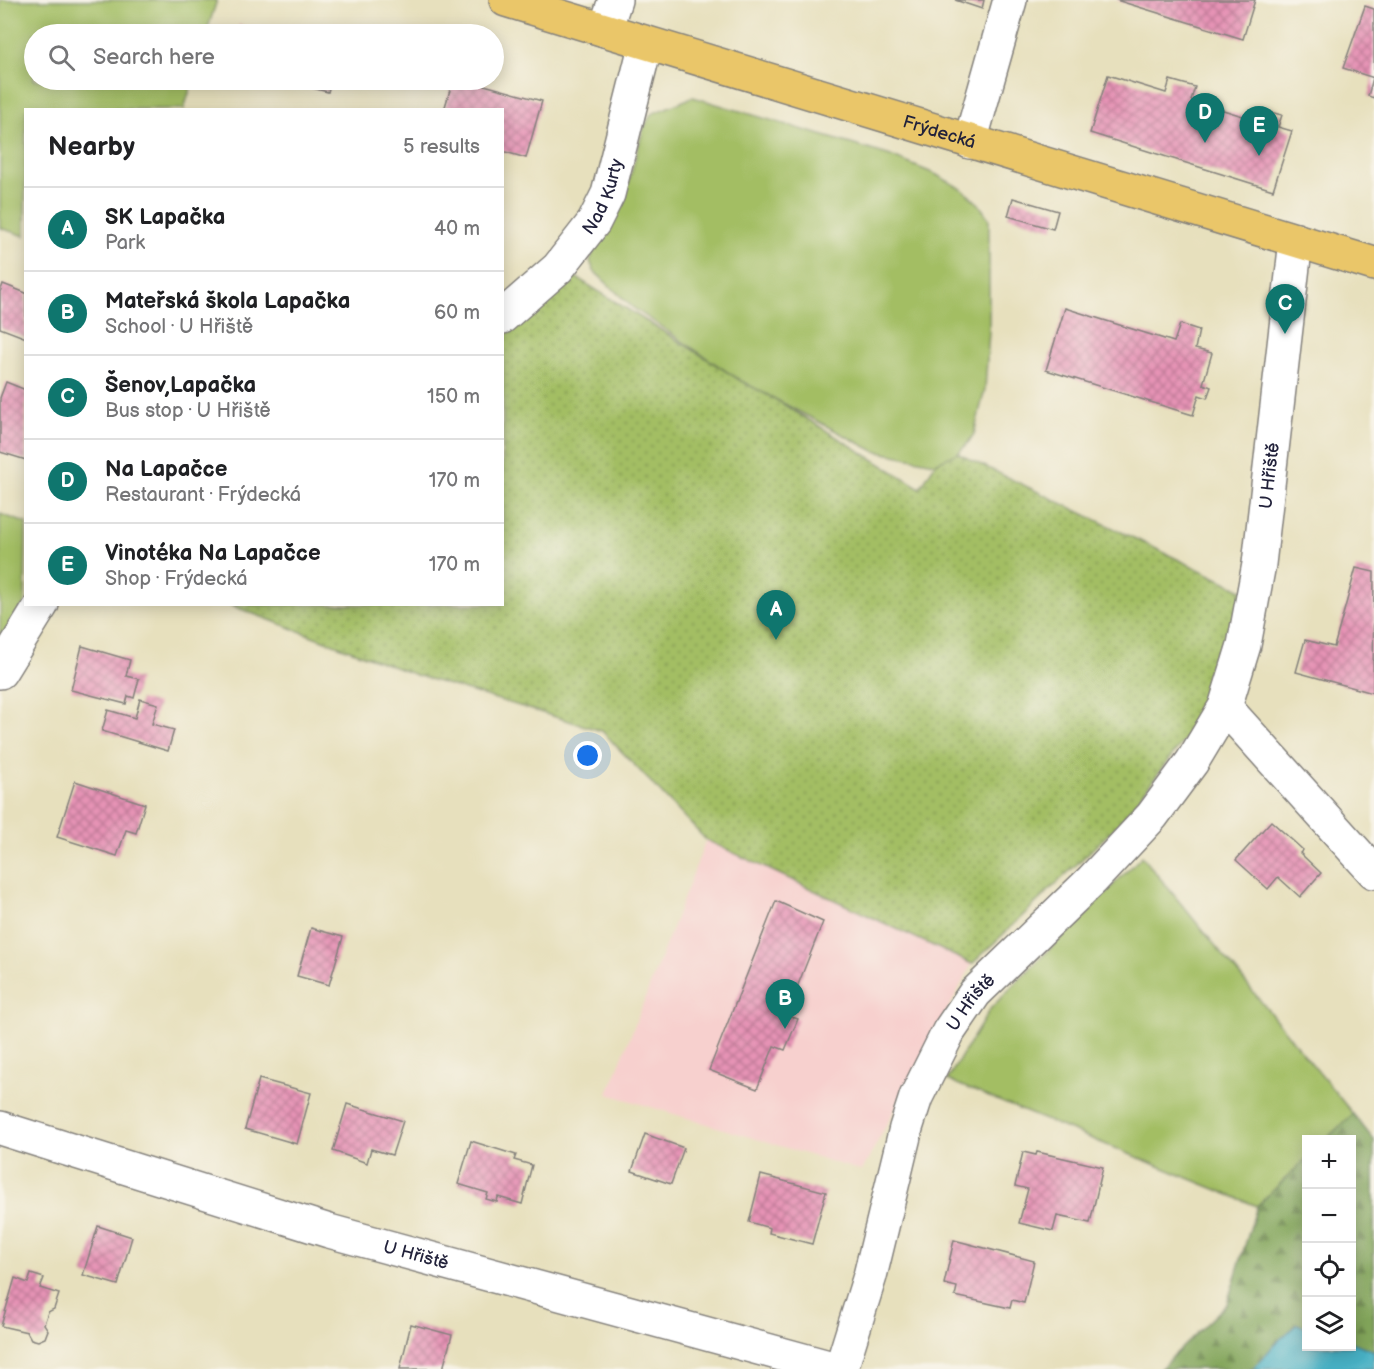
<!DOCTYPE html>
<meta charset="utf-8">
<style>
:root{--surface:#fff;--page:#f2f2f2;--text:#202124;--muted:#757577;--line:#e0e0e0;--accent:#0f766e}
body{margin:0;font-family:"Balsamiq Sans",sans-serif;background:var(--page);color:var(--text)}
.controls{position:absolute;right:18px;bottom:18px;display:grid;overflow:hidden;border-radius:0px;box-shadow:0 3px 15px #0003}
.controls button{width:54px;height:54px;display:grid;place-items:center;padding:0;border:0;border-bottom:2px solid var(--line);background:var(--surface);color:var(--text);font:30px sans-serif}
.you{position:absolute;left:588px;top:756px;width:21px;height:21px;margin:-15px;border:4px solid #fff;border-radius:50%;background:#1a73e8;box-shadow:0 0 0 9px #1a73e833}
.badge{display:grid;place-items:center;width:39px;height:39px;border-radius:50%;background:var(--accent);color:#fff;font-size:20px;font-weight:700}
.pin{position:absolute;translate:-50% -50px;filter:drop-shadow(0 2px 3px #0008)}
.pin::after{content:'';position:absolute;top:32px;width:21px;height:18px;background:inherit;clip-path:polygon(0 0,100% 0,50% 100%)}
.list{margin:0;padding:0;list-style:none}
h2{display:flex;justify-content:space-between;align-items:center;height:78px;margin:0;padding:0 24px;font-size:26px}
h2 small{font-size:20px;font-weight:400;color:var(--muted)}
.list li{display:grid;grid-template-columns:39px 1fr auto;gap:18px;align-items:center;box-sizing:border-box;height:84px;padding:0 24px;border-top:2px solid var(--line)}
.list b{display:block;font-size:22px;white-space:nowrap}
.list p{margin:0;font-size:20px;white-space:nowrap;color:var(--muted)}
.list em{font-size:20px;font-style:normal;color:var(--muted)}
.icon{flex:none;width:33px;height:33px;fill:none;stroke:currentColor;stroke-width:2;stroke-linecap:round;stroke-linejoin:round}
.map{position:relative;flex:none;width:1374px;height:1369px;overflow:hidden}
.search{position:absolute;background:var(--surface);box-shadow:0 3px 15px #0003;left:24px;top:24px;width:480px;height:66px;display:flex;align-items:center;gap:15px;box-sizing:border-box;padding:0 21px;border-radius:33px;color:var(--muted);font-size:22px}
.panel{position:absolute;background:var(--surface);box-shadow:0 3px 15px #0003;left:24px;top:108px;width:480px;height:498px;border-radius:0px}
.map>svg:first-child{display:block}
</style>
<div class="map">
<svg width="1374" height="1369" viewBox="0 0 1374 1369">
<defs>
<pattern id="forest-firs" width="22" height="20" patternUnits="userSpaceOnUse" patternTransform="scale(1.5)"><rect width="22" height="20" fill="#82a55a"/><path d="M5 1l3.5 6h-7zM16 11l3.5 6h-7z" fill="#6a864c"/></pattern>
<pattern id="park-dots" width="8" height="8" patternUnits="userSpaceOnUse" patternTransform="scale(1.5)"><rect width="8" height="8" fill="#a3be64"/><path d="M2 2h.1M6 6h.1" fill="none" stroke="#849a54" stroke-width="1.8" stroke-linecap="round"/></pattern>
<pattern id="building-cross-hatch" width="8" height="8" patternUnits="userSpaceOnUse" patternTransform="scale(1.5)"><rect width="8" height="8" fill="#e693b5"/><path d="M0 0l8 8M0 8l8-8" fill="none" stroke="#ba7894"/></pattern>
</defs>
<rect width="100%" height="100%" fill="#f7f3e8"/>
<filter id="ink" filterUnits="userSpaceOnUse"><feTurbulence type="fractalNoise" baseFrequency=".0167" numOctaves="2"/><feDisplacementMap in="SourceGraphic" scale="12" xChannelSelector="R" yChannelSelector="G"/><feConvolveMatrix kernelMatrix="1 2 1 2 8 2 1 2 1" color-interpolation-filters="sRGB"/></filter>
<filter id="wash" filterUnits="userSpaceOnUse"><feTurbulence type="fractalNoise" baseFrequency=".008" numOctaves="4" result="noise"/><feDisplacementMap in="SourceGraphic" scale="24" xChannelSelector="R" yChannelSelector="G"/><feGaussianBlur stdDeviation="1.35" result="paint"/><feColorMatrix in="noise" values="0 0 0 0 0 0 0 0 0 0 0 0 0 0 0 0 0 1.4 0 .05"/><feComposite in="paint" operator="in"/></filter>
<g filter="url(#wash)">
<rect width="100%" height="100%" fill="#e7e0bd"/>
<path fill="#f7d0ce" d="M 706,840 L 972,964 L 862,1171 L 608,1094 Z"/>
<g fill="#a3be64" stroke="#627050" stroke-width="1.5">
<path d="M 0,0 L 217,0 L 206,34 L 34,34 L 34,80 L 193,80 L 184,109 L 26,110 L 25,236 L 0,228 Z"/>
<path d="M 693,97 L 888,155 L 935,174 L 962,189 L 979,204 L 989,219 L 989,331 L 985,389 L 974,434 L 968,443 L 955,456 L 934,463 L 874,451 L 741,381 L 632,307 L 594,271 L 590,261 L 594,249 L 622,206 L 643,130 L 651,114 Z"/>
<path d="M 0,514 L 26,523 L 25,603 L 0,642 Z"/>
<path d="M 1142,856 L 1353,1114 L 1326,1139 L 1306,1140 L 1306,1159 L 1257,1206 L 947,1080 L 991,1008 Z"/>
</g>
<path fill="url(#forest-firs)" stroke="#52644a" stroke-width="1.5" d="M 1353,1114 L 1374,1140 L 1374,1369 L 1160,1369 L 1227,1304 L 1257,1206 L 1306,1159 L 1306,1346 L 1352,1346 L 1352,1140 L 1326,1139 Z"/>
<path fill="url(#park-dots)" stroke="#627050" stroke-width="1.5" d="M 572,275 L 698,353 L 741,381 L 773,398 L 920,488 L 936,463 L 957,453 L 1248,593 L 1198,722 L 1120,823 L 972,964 L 706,840 L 602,731 L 416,675 L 230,605 L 502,604 L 503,338 Z"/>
<path fill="#46b0c4" stroke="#346980" stroke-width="1.5" d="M 1297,1324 L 1306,1327 L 1306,1346 L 1352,1346 L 1352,1342 L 1374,1351 L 1374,1369 L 1253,1369 L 1274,1345 Z"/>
<g id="blocks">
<g fill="url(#building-cross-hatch)">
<path d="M 955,0 L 984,0 L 982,9 Z"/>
<path d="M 1116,0 L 1255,0 L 1243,39 Z"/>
<path d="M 1365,6 L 1374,9 L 1374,78 L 1343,68 Z"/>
<path d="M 239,25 L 271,34 L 237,34 Z"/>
<path d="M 1108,75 L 1166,93 L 1170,80 L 1195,87 L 1191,100 L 1262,122 L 1266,111 L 1282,115 L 1278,127 L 1292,131 L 1273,190 L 1090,133 Z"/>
<path d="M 1373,78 L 1374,78 L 1374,98 L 1368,96 Z"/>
<path d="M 259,80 L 280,80 L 279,86 Z"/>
<path d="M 282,80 L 331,80 L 328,92 Z"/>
<path d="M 453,80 L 466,80 L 542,101 L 526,158 L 502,151 L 502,110 L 444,110 Z"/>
<path d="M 1013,198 L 1058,211 L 1053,229 L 1008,216 Z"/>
<path d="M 3,284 L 26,293 L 26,338 L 0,328 L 0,292 Z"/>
<path d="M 1065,308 L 1174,342 L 1180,324 L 1199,330 L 1195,349 L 1212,353 L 1203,384 L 1211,387 L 1207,398 L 1199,395 L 1193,415 L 1046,370 Z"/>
<path d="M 6,382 L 26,390 L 26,460 L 0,452 L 0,398 Z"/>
<path d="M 1356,568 L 1374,572 L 1373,693 L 1296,672 L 1305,640 L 1334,647 Z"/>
<path d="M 82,646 L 130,660 L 126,676 L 139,679 L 134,698 L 128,696 L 126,704 L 71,690 Z"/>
<path d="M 140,699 L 158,704 L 152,724 L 174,730 L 168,751 L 102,731 L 108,710 L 135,718 Z"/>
<path d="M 75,781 L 145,804 L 136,833 L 126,830 L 117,856 L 57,837 Z"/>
<path d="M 1271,821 L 1303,850 L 1300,853 L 1321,873 L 1300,897 L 1278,877 L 1268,889 L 1236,860 Z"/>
<path d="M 776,901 L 823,922 L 786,1015 L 798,1019 L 785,1050 L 774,1046 L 757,1089 L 709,1070 Z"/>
<path d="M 311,928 L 343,937 L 329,985 L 297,976 Z"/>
<path d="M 259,1079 L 311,1093 L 297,1144 L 245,1129 Z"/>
<path d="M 347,1104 L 403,1121 L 392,1155 L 371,1149 L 367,1163 L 333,1151 Z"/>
<path d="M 645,1134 L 684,1148 L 671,1184 L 632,1171 Z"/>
<path d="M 471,1141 L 516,1155 L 514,1160 L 532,1165 L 522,1204 L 498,1197 L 497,1202 L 486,1199 L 488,1193 L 458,1184 Z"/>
<path d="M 1023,1152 L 1036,1155 L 1037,1152 L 1103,1167 L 1090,1223 L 1057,1216 L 1053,1231 L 1019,1223 L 1028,1189 L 1015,1186 Z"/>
<path d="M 761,1175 L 826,1192 L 812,1244 L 769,1233 L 770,1228 L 749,1222 Z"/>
<path d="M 98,1226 L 132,1237 L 118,1285 L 83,1275 Z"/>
<path d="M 954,1240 L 1034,1261 L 1024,1303 L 1012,1300 L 1010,1308 L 955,1296 L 957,1287 L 944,1284 Z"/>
<path d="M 31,1274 L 44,1278 L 40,1288 L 59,1294 L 54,1309 L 48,1312 L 44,1324 L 48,1330 L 45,1338 L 38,1341 L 31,1339 L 27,1332 L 1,1326 L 15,1278 L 28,1283 Z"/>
<path d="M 411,1324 L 452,1335 L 443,1369 L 400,1369 Z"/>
</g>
</g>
</g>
<g filter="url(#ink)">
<use href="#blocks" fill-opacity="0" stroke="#84817c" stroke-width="1.5"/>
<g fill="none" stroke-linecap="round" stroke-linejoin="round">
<defs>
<g id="minor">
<path d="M 605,30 L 615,0"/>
<path d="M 970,142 L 1010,0"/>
<path id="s1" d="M 502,317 L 558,268 L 594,222 L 608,194 L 646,43"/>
<path d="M 0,672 L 42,604"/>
<path d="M 1225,707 L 1374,872"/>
<path id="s2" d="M 0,1128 L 329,1231 L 836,1369"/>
<path id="s3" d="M 841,1369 L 870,1276 L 906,1128 L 916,1097 L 949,1031 L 975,993 L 1092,880 L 1152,816 L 1192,762 L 1225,707 L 1244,645 L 1259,564 L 1296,240"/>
</g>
<g id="major">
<path id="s4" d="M 506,0 L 1374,264"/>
</g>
</defs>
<use href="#minor" stroke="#84817c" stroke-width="36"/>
<use href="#major" stroke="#84817c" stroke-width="36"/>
<use href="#minor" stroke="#fff" stroke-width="33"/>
<use href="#major" stroke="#eac669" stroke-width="33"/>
</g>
</g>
<g text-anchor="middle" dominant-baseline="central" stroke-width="4.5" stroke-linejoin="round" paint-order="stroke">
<g font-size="18" fill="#22223b" stroke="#f7f3e8">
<text stroke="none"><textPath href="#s4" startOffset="453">Frýdecká</textPath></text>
<text stroke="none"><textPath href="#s1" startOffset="160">Nad Kurty</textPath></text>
<text stroke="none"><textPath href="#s3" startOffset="1020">U Hřiště</textPath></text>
<text stroke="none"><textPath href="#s3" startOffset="392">U Hřiště</textPath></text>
<text stroke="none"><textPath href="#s2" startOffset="435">U Hřiště</textPath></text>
</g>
</g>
</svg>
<div class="controls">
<button>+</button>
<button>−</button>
<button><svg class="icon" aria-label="locate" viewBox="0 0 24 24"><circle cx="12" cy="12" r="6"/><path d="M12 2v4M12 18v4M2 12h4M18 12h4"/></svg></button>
<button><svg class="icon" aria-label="layers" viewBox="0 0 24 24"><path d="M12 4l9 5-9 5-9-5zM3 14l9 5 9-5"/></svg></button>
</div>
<div class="you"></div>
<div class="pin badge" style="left:776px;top:640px">A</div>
<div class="pin badge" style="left:785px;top:1029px">B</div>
<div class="pin badge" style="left:1285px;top:334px">C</div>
<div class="pin badge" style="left:1205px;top:143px">D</div>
<div class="pin badge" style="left:1259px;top:156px">E</div>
<div class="search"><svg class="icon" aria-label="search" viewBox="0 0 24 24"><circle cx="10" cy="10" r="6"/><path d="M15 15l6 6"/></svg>Search here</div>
<section class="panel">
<h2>Nearby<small>5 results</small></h2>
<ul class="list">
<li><span class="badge">A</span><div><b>SK Lapačka</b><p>Park</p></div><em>40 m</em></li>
<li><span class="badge">B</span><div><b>Mateřská škola Lapačka</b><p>School · U Hřiště</p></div><em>60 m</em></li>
<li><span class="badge">C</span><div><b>Šenov,Lapačka</b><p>Bus stop · U Hřiště</p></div><em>150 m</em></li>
<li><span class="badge">D</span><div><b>Na Lapačce</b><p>Restaurant · Frýdecká</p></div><em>170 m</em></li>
<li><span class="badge">E</span><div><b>Vinotéka Na Lapačce</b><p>Shop · Frýdecká</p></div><em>170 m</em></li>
</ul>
</section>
</div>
